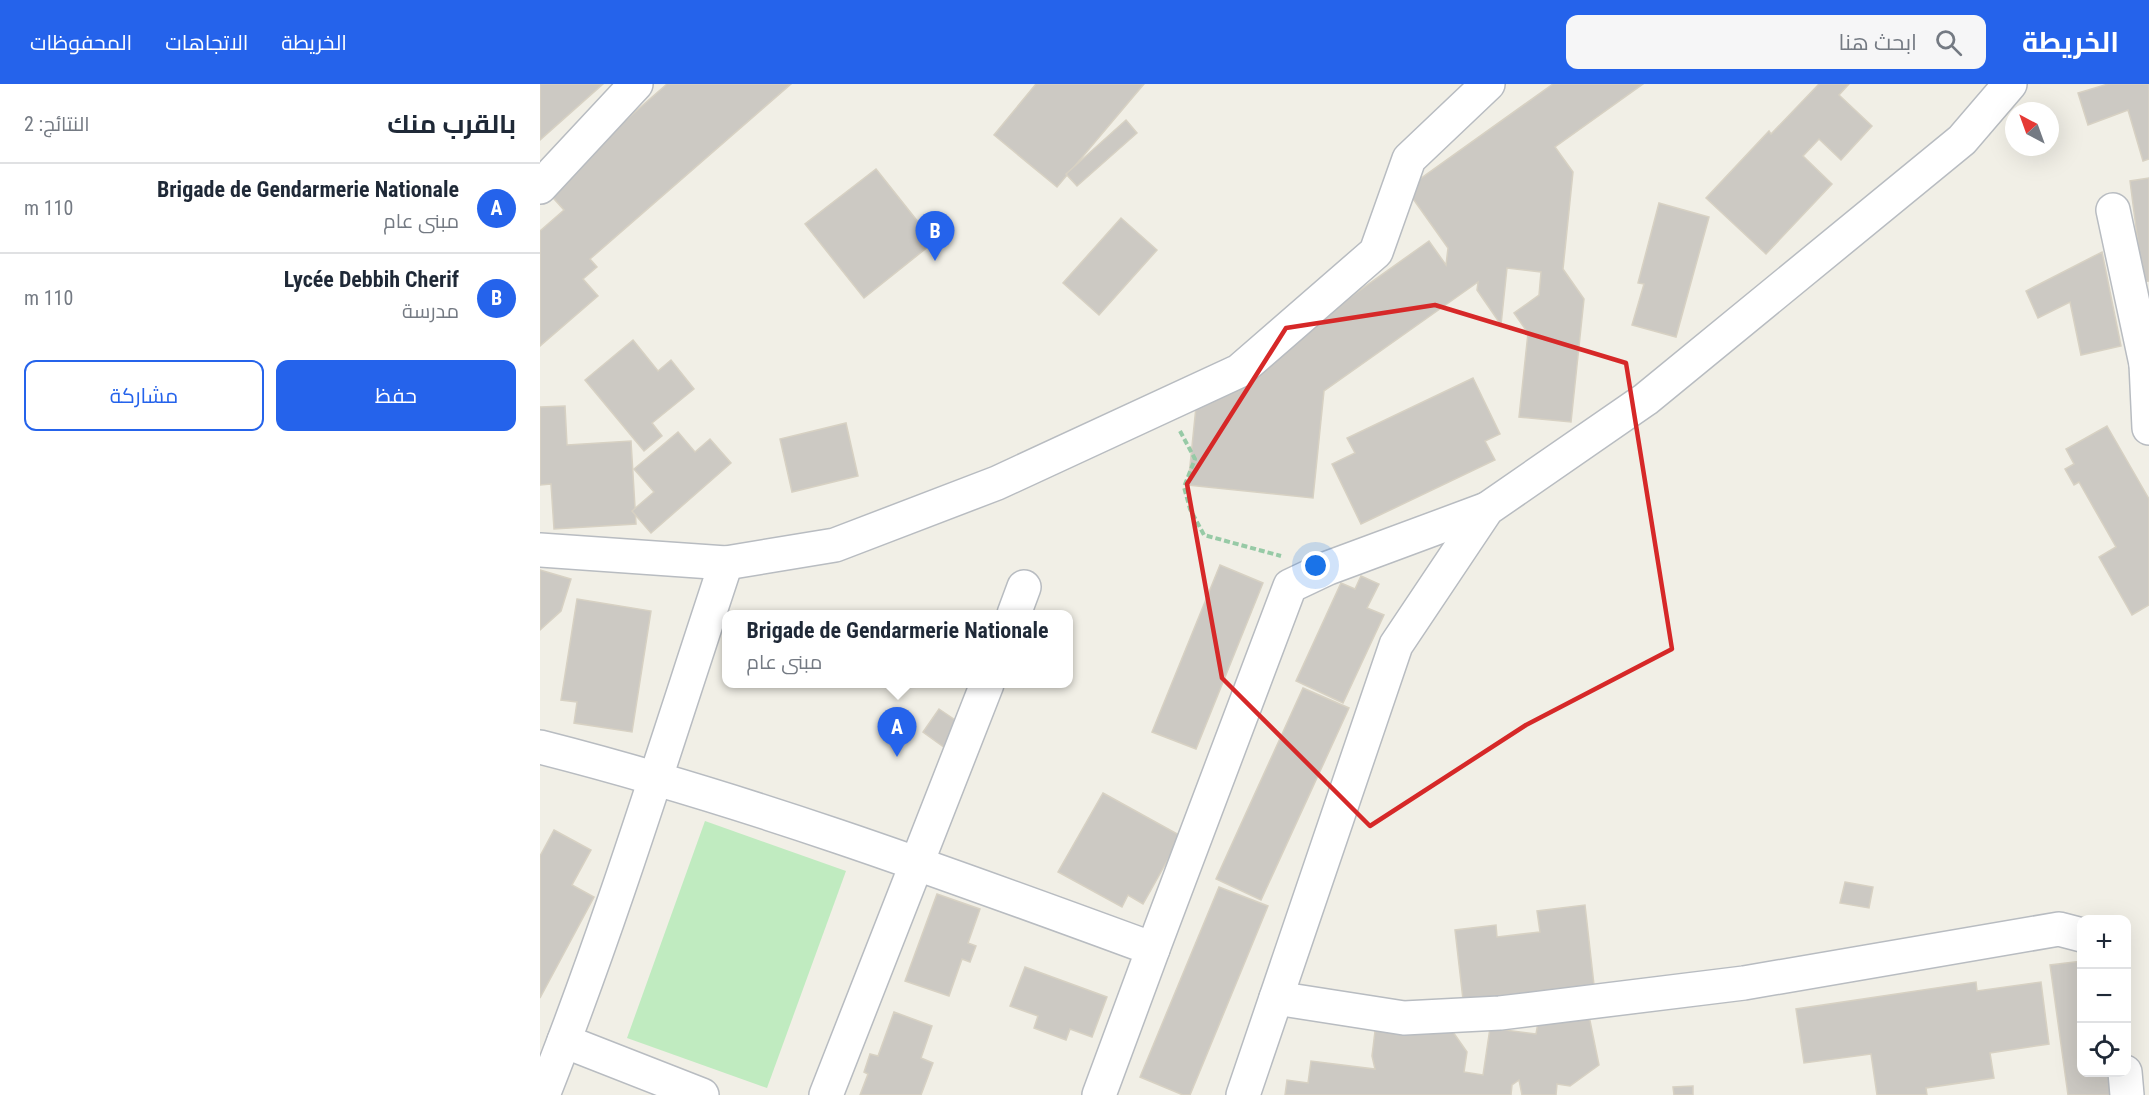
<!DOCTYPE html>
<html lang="ar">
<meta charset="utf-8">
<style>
:root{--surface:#fff;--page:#f6f6f7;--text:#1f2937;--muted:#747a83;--line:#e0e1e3;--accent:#2563eb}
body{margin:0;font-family:"Roboto Condensed",Cairo,sans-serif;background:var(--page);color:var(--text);direction:rtl}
.controls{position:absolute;right:18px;bottom:18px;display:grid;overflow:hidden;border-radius:12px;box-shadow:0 6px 24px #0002}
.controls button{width:54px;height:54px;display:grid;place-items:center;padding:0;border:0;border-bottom:2px solid var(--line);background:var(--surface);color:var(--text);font:30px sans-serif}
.compass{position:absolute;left:1465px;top:18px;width:54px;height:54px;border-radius:50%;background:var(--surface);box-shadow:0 6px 24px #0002;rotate:319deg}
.you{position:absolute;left:776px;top:482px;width:21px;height:21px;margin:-15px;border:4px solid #fff;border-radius:50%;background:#1a73e8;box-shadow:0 0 0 9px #1a73e833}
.badge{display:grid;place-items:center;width:39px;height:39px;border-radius:50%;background:var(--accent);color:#fff;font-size:20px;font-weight:700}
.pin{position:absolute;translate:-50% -50px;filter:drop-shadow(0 2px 3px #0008)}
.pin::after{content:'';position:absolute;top:32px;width:21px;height:18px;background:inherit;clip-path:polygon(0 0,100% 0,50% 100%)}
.popup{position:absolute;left:182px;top:526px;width:351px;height:78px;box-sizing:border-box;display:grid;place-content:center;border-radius:12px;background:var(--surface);filter:drop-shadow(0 2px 4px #0005);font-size:20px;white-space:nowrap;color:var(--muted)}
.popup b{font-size:22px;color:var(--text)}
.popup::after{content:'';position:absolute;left:50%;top:100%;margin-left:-12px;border:12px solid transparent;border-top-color:var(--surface)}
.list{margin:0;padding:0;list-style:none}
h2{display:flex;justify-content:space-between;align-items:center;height:78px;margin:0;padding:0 24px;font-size:26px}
h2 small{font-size:20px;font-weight:400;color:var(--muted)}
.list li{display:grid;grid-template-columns:39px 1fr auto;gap:18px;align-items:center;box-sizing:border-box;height:90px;padding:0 24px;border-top:2px solid var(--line)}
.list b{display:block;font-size:22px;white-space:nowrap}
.list p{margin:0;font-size:20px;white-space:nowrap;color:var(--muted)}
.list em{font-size:20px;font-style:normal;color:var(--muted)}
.actions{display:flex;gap:12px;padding:18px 24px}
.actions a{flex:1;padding:14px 0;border:2px solid var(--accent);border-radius:12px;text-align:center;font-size:21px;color:var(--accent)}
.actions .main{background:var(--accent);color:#fff}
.icon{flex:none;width:33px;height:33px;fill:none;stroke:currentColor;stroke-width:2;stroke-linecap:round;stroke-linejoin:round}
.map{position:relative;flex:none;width:1609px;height:1011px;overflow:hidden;direction:ltr}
header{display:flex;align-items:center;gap:36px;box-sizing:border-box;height:84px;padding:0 30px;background:var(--accent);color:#fff}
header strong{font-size:28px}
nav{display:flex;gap:33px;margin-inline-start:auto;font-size:21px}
.search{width:420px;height:54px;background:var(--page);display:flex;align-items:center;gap:15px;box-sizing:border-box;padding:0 21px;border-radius:12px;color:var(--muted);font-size:22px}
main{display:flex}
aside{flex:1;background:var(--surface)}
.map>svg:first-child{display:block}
</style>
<header>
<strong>الخريطة</strong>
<div class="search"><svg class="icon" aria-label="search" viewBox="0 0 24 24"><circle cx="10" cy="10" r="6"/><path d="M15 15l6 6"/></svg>ابحث هنا</div>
<nav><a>الخريطة</a><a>الاتجاهات</a><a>المحفوظات</a></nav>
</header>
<main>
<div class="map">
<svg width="1609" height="1011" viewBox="0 0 1609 1011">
<rect width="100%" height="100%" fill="#f1efe6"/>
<path fill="#c0ebc0" d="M 165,737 L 306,787 L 227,1004 L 87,954 Z"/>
<g fill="#ccc9c3" stroke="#d7d1c3" stroke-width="1.5">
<path d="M 0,0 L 63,0 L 0,56 Z"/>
<path d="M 127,0 L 251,0 L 50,175 L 57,183 L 43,195 L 58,212 L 0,262 L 0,147 L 24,126 L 6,106 Z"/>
<path d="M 496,0 L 604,0 L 517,103 L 454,51 Z"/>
<path d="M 1013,0 L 1103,0 L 1015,63 L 1033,88 L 1023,185 L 1044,215 L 1031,338 L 979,333 L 988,249 L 974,229 L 999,211 L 1001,188 L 967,184 L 961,241 L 937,206 L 938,198 L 784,307 L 773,414 L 648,401 L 656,323 L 889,157 L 906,181 L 908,164 L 866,105 Z"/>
<path d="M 1279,0 L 1309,0 L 1299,11 L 1332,42 L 1301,76 L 1279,55 L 1263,72 L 1292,100 L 1226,170 L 1166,114 L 1229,47 L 1231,50 Z"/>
<path d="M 1568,0 L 1609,0 L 1609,75 L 1603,77 L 1588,26 L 1548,41 L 1538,9 Z"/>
<path d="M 586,36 L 597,49 L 537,102 L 526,90 Z"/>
<path d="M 336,85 L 394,158 L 324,214 L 265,140 Z"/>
<path d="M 1609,94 L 1609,197 L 1603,198 L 1590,97 Z"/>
<path d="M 1119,119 L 1169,133 L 1136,253 L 1092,241 L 1104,200 L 1098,199 Z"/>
<path d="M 581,134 L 617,166 L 559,231 L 523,199 Z"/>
<path d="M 1562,168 L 1581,262 L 1541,271 L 1530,218 L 1498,234 L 1486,207 Z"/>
<path d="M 93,256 L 118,287 L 131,276 L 154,305 L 112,339 L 122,352 L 104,367 L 45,296 Z"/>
<path d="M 933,294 L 960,350 L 945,357 L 955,376 L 821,440 L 792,380 L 815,369 L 807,354 Z"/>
<path d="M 25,322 L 27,361 L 91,357 L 96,440 L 14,445 L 11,400 L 0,401 L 0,323 Z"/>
<path d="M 306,339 L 318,392 L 252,408 L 240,355 Z"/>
<path d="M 1567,342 L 1609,415 L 1609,521 L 1592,531 L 1559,473 L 1576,463 L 1539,398 L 1534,401 L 1525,385 L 1534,380 L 1526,365 Z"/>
<path d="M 138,348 L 155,368 L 170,355 L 191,379 L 111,449 L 92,427 L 114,408 L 94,385 Z"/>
<path d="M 680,481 L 723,499 L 656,665 L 612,648 Z"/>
<path d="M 0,486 L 31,495 L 21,527 L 0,546 Z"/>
<path d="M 821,492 L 839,500 L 827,524 L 844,531 L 803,619 L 756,597 L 801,499 L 815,505 Z"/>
<path d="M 37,515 L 111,527 L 92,648 L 34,639 L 37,618 L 21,616 Z"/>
<path d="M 763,604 L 809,624 L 721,816 L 676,795 Z"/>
<path d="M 399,625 L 421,640 L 405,664 L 383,648 Z"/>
<path d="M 563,709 L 641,752 L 603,820 L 588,811 L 582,823 L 518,788 Z"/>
<path d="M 14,746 L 51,766 L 32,801 L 54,813 L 0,914 L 0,772 Z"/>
<path d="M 1305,798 L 1333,803 L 1329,824 L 1300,819 Z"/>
<path d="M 679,803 L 728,822 L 650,1011 L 643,1011 L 600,993 Z"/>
<path d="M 397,810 L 440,825 L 428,859 L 436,862 L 430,878 L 422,875 L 409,912 L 365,897 Z"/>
<path d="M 1045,821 L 1054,901 L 924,924 L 915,846 L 956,841 L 957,853 L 1000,848 L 997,827 Z"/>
<path d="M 1542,877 L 1542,988 L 1580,988 L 1583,1011 L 1528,1011 L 1510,881 Z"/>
<path d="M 485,883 L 567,913 L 552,953 L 530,945 L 526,956 L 494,944 L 498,932 L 470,922 Z"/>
<path d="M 1436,898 L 1437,907 L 1501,898 L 1509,960 L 1450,969 L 1454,994 L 1386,1004 L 1387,1011 L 1337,1011 L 1331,970 L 1264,979 L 1256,925 Z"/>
<path d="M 1047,922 L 1059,981 L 1030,1002 L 1017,1000 L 1016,1011 L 982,1011 L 979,996 L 972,1001 L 971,1011 L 745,1011 L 747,996 L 768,999 L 771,977 L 835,985 L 832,972 L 836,939 L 913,948 L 927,968 L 924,988 L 943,991 L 950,944 L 996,950 L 999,933 Z"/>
<path d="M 354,928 L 392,942 L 381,974 L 393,979 L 381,1011 L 320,1011 L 328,990 L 324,988 L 330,970 L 338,972 Z"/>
<path d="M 1153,1002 L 1153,1011 L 1134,1011 L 1133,1003 Z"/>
</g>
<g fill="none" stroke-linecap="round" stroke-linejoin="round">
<defs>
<g id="minor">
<path d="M 0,103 L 96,0"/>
<path d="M 1573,126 L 1606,280 L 1609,279"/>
<path d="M 1606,280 L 1609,344"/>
<path d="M 474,530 L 484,503"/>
<path d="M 0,663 C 209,716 411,791 613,865 L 750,502 L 788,484 L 947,425"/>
<path d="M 736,914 L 864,934 L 960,929 L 1204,899 L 1519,845 L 1542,851"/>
<path d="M 24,957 L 162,1011"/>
<path d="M 1585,988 L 1587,1011"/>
<path d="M 3,1011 C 72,837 127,657 186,479"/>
<path d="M 286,1011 L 447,600"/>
<path d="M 559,1011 L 613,865"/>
</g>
<g id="tertiary">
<path d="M 0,466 L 186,479 L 295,461 L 457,399 L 699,287 L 836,168 L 869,75 L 948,0"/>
<path d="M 703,1011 L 856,561 L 947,425 L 1106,315 L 1422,56 L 1470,0"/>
</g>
</defs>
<use href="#minor" stroke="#b8bcc1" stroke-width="36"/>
<use href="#tertiary" stroke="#b8bcc1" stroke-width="36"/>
<path stroke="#97caa6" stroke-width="4" stroke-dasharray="6 3" stroke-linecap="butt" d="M 640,347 L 655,375 L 644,403 L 650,425 L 664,451 L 741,472"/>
<use href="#minor" stroke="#fff" stroke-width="33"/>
<use href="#tertiary" stroke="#fff" stroke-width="33"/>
</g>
<path fill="none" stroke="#d62828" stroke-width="4.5" stroke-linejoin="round" d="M 895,221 L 1086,279 L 1132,565 L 986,641 L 830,742 L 682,594 L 647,400 L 746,244 Z"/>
</svg>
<div class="controls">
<button>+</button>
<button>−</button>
<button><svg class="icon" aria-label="locate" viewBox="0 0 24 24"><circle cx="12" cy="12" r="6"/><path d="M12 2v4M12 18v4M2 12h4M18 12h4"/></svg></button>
</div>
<svg class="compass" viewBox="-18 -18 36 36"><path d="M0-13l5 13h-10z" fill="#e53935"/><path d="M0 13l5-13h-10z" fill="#747a83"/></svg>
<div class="you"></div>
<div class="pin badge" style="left:357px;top:673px">A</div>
<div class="popup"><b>Brigade de Gendarmerie Nationale</b>مبنى عام</div>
<div class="pin badge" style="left:395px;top:177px">B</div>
</div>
<aside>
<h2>بالقرب منك<small>النتائج: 2</small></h2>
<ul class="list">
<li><span class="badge">A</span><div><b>Brigade de Gendarmerie Nationale</b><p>مبنى عام</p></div><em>110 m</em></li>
<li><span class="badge">B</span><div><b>Lycée Debbih Cherif</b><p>مدرسة</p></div><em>110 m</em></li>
</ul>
<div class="actions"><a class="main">حفظ</a><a>مشاركة</a></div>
</aside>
</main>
